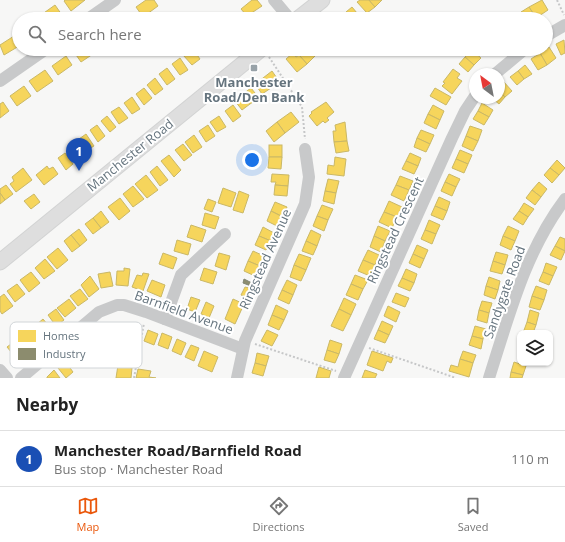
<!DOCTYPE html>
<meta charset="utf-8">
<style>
:root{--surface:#fff;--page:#f6f6f6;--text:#222;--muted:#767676;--line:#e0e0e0;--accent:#ea580c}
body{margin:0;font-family:"Open Sans",sans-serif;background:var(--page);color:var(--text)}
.controls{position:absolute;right:12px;bottom:12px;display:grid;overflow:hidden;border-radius:8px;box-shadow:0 1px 3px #0004}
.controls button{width:36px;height:36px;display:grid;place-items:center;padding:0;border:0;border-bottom:1px solid var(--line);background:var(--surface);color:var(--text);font:20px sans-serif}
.compass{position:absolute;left:469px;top:68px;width:36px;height:36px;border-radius:50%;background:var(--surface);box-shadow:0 1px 3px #0004;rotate:328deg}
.you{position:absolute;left:252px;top:160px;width:14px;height:14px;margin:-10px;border:3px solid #fff;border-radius:50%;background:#1a73e8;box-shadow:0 0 0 6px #1a73e833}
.badge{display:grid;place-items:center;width:26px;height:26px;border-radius:50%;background:var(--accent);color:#fff;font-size:13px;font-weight:700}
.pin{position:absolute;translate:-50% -33px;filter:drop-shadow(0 1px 2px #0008)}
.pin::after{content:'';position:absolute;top:21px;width:14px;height:12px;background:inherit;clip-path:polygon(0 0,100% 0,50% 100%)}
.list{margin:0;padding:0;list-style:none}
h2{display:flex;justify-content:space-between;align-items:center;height:52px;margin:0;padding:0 16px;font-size:17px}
h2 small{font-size:13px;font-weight:400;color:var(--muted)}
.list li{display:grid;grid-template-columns:26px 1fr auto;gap:12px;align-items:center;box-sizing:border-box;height:56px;padding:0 16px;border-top:1px solid var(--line)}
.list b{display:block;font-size:15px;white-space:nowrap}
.list p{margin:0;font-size:13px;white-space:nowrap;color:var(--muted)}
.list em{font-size:13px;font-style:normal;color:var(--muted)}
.icon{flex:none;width:22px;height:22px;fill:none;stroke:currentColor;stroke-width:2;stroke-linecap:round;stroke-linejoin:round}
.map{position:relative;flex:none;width:565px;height:378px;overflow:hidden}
.search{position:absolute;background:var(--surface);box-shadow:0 1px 3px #0004;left:12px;right:12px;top:12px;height:44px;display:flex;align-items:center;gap:10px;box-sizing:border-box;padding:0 14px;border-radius:22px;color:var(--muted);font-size:15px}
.sheet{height:108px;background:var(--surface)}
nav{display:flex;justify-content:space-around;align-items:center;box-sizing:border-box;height:56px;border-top:1px solid var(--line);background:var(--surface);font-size:11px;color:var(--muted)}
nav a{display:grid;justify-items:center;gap:2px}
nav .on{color:var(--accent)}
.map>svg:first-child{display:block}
</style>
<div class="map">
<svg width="565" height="378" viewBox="0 0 565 378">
<rect width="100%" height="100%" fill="#f7f7f6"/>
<g fill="#f6d55c" stroke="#cab866">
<path d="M 65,0 L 85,0 L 71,11 L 64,1 Z"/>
<path d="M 146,0 L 154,0 L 158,6 L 143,17 L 136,7 Z"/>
<path d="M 252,0 L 257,0 L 262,6 L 247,16 L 241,9 Z"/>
<path d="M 360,0 L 369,0 L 375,7 L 367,13 L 357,2 Z"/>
<path d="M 369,0 L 382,0 L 375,7 Z"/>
<path d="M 542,0 L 548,10 L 536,18 L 529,7 Z"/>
<path d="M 55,5 L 62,15 L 56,19 L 43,19 L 41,15 Z"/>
<path d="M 352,7 L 362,19 L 346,19 L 345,17 L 348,15 L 346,12 Z"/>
<path d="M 529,7 L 536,18 L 535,19 L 526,19 L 521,12 Z"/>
<path d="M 129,13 L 134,19 L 119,19 Z"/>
<path d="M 234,13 L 239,19 L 227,19 Z"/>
<path d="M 14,36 L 19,46 L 4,55 L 0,45 Z"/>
<path d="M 564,40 L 565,53 L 561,55 L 556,44 Z"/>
<path d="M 549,47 L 556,58 L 547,65 L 540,53 Z"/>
<path d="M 78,49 L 94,49 L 96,52 L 81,62 L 74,52 Z"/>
<path d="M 190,49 L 193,49 L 200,59 L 192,65 L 183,55 Z"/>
<path d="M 199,49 L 211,49 L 204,55 Z"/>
<path d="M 300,49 L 309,49 L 315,56 L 307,64 L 299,55 L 303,51 Z"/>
<path d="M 482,49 L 492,49 L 486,54 Z"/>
<path d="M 472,50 L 481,58 L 474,65 L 465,57 Z"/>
<path d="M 293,53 L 296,57 L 299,55 L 307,64 L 297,72 L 286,59 Z"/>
<path d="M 540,53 L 547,65 L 538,70 L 531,59 Z"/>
<path d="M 66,56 L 72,65 L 58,75 L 52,66 Z"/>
<path d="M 465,57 L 474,65 L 468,72 L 459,64 Z"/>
<path d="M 180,58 L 188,70 L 180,75 L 172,64 Z"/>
<path d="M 525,65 L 532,74 L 524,79 L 518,71 Z"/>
<path d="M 167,68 L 175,79 L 167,85 L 159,74 Z"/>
<path d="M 453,69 L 460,74 L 457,78 L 462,81 L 452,94 L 442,86 L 445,83 L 443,82 Z"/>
<path d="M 45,70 L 53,81 L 37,92 L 29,81 Z"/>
<path d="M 272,71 L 279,81 L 271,88 L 263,78 Z"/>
<path d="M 518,71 L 524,79 L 517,85 L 510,77 Z"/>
<path d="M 155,78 L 163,89 L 155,95 L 147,85 Z"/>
<path d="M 263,78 L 271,88 L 262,94 L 255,84 Z"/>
<path d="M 503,81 L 512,91 L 505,97 L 499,91 L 499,85 Z"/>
<path d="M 24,86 L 31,96 L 17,106 L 10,96 Z"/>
<path d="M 144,88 L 152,98 L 144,105 L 136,94 Z"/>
<path d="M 251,88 L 259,98 L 250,104 L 243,94 Z"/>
<path d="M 435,88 L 451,97 L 446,105 L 430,96 Z"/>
<path d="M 499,91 L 505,97 L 499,104 L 492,98 L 499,98 Z"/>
<path d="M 243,94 L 250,104 L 242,110 L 235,101 Z"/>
<path d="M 132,97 L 140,109 L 132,114 L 124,103 Z"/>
<path d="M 3,102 L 9,111 L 0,118 L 0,104 Z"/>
<path d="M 326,102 L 334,112 L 327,118 L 329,120 L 325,123 L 323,121 L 317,126 L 309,116 L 312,113 L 311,112 Z"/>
<path d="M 482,103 L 493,110 L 489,117 L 478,111 Z"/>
<path d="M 233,105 L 241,116 L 233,122 L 225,111 Z"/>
<path d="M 433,105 L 444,111 L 440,120 L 428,114 Z"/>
<path d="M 119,107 L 128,118 L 119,124 L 111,112 Z"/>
<path d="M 478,111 L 489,117 L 484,125 L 473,119 Z"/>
<path d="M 291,112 L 299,122 L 285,133 L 277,122 Z"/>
<path d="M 428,114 L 440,120 L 436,129 L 424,123 Z"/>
<path d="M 107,116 L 116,127 L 110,132 L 101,121 Z"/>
<path d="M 219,116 L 226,127 L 217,132 L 210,122 Z"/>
<path d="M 277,122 L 285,133 L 274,142 L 266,131 Z"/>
<path d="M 345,122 L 347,141 L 334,142 L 333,131 L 336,131 L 335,125 Z"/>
<path d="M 97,125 L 105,136 L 98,142 L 90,130 Z"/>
<path d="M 208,125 L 215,136 L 206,142 L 199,131 Z"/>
<path d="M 470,126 L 482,130 L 478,141 L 466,136 Z"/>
<path d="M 421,130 L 434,135 L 430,144 L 417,138 Z"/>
<path d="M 86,134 L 94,146 L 87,150 L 79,139 Z"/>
<path d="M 194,135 L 202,147 L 193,153 L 185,142 Z"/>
<path d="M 466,136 L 478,141 L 473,151 L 462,146 Z"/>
<path d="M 417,138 L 430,144 L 426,152 L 414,147 Z"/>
<path d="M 347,141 L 349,151 L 336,153 L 334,142 Z"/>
<path d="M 75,144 L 83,155 L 77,160 L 68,149 Z"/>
<path d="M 183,144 L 192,155 L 184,161 L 175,150 Z"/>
<rect x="269" y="145" width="13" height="12"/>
<path d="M 460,150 L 472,155 L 468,164 L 456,159 Z"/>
<path d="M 65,153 L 73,164 L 66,170 L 58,158 Z"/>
<path d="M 410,153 L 421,158 L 418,166 L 406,161 Z"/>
<path d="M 169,155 L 181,170 L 174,177 L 161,161 Z"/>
<path d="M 269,157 L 282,157 L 281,169 L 268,168 Z"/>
<path d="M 335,157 L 346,159 L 344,176 L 327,174 L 328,165 L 334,166 Z"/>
<path d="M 456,159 L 468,164 L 464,173 L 452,168 Z"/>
<path d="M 557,160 L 565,168 L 559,175 L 550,168 Z"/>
<path d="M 406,161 L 418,166 L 414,174 L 402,169 Z"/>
<path d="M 47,166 L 49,169 L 53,167 L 58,174 L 44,185 L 36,175 Z"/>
<path d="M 157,166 L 168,180 L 160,186 L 150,172 Z"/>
<path d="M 23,168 L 32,180 L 16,192 L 10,184 L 14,181 L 12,177 Z"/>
<path d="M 550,168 L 559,175 L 552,183 L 544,175 Z"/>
<path d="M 272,174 L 289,175 L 288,186 L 275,185 L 276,182 L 271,182 Z"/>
<path d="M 449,174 L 460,179 L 456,187 L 445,182 Z"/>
<path d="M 146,175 L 158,190 L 147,198 L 135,184 Z"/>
<path d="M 400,176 L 413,181 L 409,190 L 396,185 Z"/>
<path d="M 328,179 L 339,181 L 336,193 L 325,191 Z"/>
<path d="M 445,182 L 456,187 L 452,196 L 441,191 Z"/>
<path d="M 539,182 L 547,189 L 541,197 L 532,190 Z"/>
<path d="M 6,185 L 13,194 L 5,200 L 0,193 L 0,189 Z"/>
<path d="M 275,185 L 288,186 L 287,196 L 274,195 Z"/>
<path d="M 396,185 L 409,190 L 404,201 L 391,195 Z"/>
<path d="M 133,186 L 144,199 L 133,207 L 123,194 Z"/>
<path d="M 223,188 L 236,193 L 231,207 L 218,203 Z"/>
<path d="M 532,190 L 541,197 L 535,205 L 526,198 Z"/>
<path d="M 239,191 L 249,195 L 243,213 L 233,210 Z"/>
<path d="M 325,191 L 336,193 L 334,204 L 323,201 Z"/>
<path d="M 0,193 L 5,200 L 0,204 Z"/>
<path d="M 34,194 L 40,202 L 31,209 L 24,201 Z"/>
<path d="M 439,197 L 450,202 L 447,211 L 435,206 Z"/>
<path d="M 120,198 L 130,211 L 119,220 L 108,207 Z"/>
<path d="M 208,199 L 216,202 L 212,212 L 204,209 Z"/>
<path d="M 389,201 L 402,207 L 397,217 L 384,212 Z"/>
<path d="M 275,202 L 287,207 L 283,217 L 271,211 Z"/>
<path d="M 524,203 L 534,209 L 528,217 L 519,211 Z"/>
<path d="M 322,205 L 333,209 L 328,220 L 317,216 Z"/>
<path d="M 435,206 L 447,211 L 443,220 L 431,215 Z"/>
<path d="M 101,211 L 109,222 L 101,228 L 93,218 Z"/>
<path d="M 271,211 L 283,217 L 279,227 L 267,221 Z"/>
<path d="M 519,211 L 528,217 L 523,225 L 513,219 Z"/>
<path d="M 384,212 L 397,217 L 392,228 L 379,222 Z"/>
<path d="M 205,213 L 219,217 L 215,229 L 202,225 Z"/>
<path d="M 317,216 L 328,220 L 324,231 L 313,226 Z"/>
<path d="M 93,218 L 101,228 L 93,234 L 85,224 Z"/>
<path d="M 429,220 L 440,225 L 436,234 L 425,230 Z"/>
<path d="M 191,225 L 206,230 L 202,242 L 187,237 Z"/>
<path d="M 378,226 L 390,231 L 385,241 L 374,236 Z"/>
<path d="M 508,226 L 519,231 L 515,241 L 503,236 Z"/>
<path d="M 263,227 L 274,233 L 271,241 L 259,236 Z"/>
<path d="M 79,229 L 87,240 L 80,246 L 71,235 Z"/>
<path d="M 311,230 L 321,235 L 317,246 L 306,241 Z"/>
<path d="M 425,230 L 436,234 L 432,244 L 421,239 Z"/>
<path d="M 71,235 L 80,246 L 72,252 L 64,241 Z"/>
<path d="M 259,236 L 271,241 L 266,250 L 255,245 Z"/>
<path d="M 374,236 L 385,241 L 381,252 L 370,247 Z"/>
<path d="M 503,236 L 515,241 L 511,250 L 500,245 Z"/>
<path d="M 560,237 L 565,239 L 565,251 L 555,246 Z"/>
<path d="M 177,240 L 191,244 L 188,255 L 174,251 Z"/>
<path d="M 306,241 L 317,246 L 313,255 L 302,251 Z"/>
<path d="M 417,245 L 428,250 L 424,259 L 413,254 Z"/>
<path d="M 555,246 L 565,251 L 561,260 L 550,255 Z"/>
<path d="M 58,248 L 68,260 L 57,269 L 47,257 Z"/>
<path d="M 368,250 L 379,255 L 375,265 L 363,260 Z"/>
<path d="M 253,251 L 264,256 L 260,266 L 248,261 Z"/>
<path d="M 496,252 L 508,255 L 505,265 L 493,261 Z"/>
<path d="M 163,253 L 177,258 L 173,269 L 159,264 Z"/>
<path d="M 219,253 L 230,256 L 226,270 L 215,266 Z"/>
<path d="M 299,254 L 311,258 L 306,270 L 294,265 Z"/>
<path d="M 413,254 L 424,259 L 420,268 L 409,263 Z"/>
<path d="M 45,259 L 55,271 L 44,279 L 35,268 Z"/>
<path d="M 363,260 L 375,265 L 370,276 L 358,271 Z"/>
<path d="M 248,261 L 260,266 L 255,276 L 244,271 Z"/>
<path d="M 493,261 L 505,265 L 502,274 L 490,271 Z"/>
<path d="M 546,263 L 557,267 L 553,276 L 543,272 Z"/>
<path d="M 294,265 L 306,270 L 301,281 L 290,277 Z"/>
<path d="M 124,268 L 130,269 L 128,286 L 116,285 L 117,271 L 124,271 Z"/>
<path d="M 204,268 L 217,272 L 213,284 L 200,280 Z"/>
<path d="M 406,269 L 417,274 L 414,283 L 402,278 Z"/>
<path d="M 31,272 L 40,283 L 29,292 L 20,280 Z"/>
<path d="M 110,272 L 113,286 L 101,288 L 98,274 Z"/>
<path d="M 543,272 L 553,276 L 549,285 L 539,281 Z"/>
<path d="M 143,273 L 149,274 L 143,291 L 132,287 L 137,275 L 142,276 Z"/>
<path d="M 355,275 L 368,280 L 363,289 L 351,284 Z"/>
<path d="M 90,276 L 99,289 L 89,297 L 81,285 Z"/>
<path d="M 489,277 L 500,281 L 498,290 L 486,286 Z"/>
<path d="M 402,278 L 414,283 L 410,291 L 398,286 Z"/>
<path d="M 152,280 L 165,285 L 161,297 L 147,291 Z"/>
<path d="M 287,280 L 297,285 L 293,295 L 282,290 Z"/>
<path d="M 17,284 L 25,294 L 15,302 L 7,291 Z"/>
<path d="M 351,284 L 363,289 L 358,300 L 346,295 Z"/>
<path d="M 486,286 L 498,290 L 495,299 L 484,295 Z"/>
<path d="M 536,286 L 547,290 L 544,300 L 532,296 Z"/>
<path d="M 245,287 L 249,288 L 246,297 L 241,295 Z"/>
<path d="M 80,289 L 88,299 L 78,306 L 70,296 Z"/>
<path d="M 282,290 L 293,295 L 289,304 L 278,299 Z"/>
<path d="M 396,293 L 409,298 L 405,307 L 392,302 Z"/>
<path d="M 4,294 L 13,306 L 2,314 L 0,311 L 0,297 Z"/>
<path d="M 532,296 L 544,300 L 540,310 L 529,307 Z"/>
<path d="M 191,297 L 200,300 L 195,312 L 187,309 Z"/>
<path d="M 344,298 L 356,304 L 351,315 L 339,309 Z"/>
<path d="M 69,299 L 76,308 L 65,317 L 57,308 Z"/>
<path d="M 233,299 L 244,304 L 235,324 L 225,319 Z"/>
<path d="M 482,301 L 492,303 L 489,313 L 479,310 Z"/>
<path d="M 206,302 L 214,306 L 209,318 L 201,314 Z"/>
<path d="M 276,305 L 288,311 L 284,320 L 272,315 Z"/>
<path d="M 388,306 L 400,312 L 396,322 L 384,316 Z"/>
<path d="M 56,309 L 64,320 L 56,326 L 48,315 Z"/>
<path d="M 339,309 L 351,315 L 343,331 L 331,326 Z"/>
<path d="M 479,310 L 489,313 L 487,323 L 477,320 Z"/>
<path d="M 530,310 L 539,313 L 536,325 L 527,322 Z"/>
<path d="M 272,315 L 284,320 L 279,330 L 268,325 Z"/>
<path d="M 43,319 L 52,330 L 44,336 L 36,325 Z"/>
<path d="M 382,321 L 393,326 L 389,335 L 378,330 Z"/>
<path d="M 527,322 L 536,325 L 533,333 L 523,333 Z"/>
<path d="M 475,326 L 486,329 L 483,339 L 472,336 Z"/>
<path d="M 148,330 L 158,334 L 154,345 L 144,341 Z"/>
<path d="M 267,330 L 278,335 L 272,346 L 261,341 Z"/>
<path d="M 378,330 L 389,335 L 385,343 L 374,339 Z"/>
<path d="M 162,333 L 172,337 L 168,349 L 158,345 Z"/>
<path d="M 472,336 L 483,339 L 481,349 L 469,345 Z"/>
<path d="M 177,339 L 186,343 L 181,355 L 172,351 Z"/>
<path d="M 330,340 L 342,344 L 339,354 L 327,350 Z"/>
<path d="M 15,341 L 17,344 L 20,342 L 27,350 L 16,358 L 7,347 Z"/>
<path d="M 191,345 L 199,348 L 194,361 L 185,357 Z"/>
<path d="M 327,350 L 339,354 L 335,363 L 324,360 Z"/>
<path d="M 204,351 L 218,357 L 212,372 L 198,366 Z"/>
<path d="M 372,351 L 393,358 L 391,363 L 387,361 L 383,371 L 367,365 Z"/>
<path d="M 463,351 L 476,355 L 473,363 L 460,359 Z"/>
<path d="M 257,353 L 269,356 L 266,366 L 255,363 Z"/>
<path d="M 460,359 L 473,363 L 469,377 L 449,371 L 451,365 L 458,367 Z"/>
<path d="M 65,361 L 73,372 L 66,378 L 58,368 Z"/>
<path d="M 514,362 L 526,366 L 523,375 L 511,372 Z"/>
<path d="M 255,363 L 266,366 L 263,376 L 252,373 Z"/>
<path d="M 118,365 L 132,368 L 131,378 L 116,378 Z"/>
<path d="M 319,367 L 331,371 L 329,378 L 316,378 Z"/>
<path d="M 138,369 L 151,371 L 149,377 L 156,378 L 136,378 Z"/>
<path d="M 54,370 L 60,378 L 47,378 L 47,377 Z"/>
<path d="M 365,370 L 377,374 L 375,378 L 362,378 Z"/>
<path d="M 511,372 L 523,375 L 522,378 L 510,378 Z"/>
</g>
<path fill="#8c8c6e" stroke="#808573" d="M 244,279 L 252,283 L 251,286 L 243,283 Z"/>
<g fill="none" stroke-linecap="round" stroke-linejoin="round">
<defs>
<g id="major">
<path d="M 298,19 L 322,0"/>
<path d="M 0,262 L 261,49"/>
</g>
</defs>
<use href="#major" stroke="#d2d3d3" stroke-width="17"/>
<g stroke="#c6c7c8" stroke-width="2" stroke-dasharray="2 2" stroke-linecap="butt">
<path d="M 557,0 L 564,15"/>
<path d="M 269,57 L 302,107 L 305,139"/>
<path d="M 255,344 L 336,371"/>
<path d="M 369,348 L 456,378"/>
<path d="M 134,378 L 144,323"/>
</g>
<g stroke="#c8c9ca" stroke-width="12">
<path d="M 274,0 L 290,19"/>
<path d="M 88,19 L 115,0"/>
<path d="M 546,36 L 565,25"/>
<path d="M 495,74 L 525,49"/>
<path d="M 0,81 L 46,49"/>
<path d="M 165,319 L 181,275 L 225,234"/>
<path d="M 0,370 L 7,378"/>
<path d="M 21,378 L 99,312 L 117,305 L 124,305 L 146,312 L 243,349"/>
<path d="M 237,378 L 245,341 L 305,204 L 309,177 L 305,149"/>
<path d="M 344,378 L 452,138 L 465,111 L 475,96"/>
<path d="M 489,378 C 509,316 525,252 565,199"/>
</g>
<use href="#major" stroke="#dedede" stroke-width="15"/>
</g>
<rect fill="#98a2a8" stroke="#fff" stroke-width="1.5" x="250" y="64" width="8" height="8" rx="2"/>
<g text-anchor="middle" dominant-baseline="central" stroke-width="4" stroke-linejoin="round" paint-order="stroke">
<g font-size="13" font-weight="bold" fill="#65747e" stroke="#fff">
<text x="254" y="82">Manchester<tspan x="254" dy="15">Road/Den Bank</tspan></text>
</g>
<g font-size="13" fill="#65747e" stroke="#fff">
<text transform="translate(130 155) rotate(-39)">Manchester Road</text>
<text transform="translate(395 230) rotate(-65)">Ringstead Crescent</text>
<text transform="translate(265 259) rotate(-66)">Ringstead Avenue</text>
<text transform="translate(504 292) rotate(-70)">Sandygate Road</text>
<text transform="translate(184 312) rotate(20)">Barnfield Avenue</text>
</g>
</g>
<rect x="10" y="322" width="132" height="46" rx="6" fill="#fff" stroke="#d1d5d8" stroke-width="1"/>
<rect x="18" y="330" width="18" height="12" fill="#f6d55c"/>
<rect x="18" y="348" width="18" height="12" fill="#8c8c6e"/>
<g font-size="11" fill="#65747e">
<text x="43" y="340">Homes</text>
<text x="43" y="358">Industry</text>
</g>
</svg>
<div class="controls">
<button><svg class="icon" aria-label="layers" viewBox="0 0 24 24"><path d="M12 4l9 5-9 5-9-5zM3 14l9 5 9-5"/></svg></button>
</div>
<svg class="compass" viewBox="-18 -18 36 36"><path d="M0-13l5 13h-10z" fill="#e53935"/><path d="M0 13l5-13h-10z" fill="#767676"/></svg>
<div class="you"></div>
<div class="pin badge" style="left:79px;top:171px;background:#1a4fb4">1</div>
<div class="search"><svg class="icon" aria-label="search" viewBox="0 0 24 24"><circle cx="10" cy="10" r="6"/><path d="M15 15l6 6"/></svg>Search here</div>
</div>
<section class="sheet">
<h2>Nearby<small></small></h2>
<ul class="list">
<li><span class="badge" style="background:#1a4fb4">1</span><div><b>Manchester Road/Barnfield Road</b><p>Bus stop · Manchester Road</p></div><em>110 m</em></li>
</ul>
</section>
<nav>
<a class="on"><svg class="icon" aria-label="map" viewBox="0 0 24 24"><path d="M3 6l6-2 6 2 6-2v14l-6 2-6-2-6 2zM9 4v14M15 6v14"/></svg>Map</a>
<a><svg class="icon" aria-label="directions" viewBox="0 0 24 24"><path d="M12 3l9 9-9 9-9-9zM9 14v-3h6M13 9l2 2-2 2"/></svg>Directions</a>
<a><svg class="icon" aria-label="saved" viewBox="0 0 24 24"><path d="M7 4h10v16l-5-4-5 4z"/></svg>Saved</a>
</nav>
